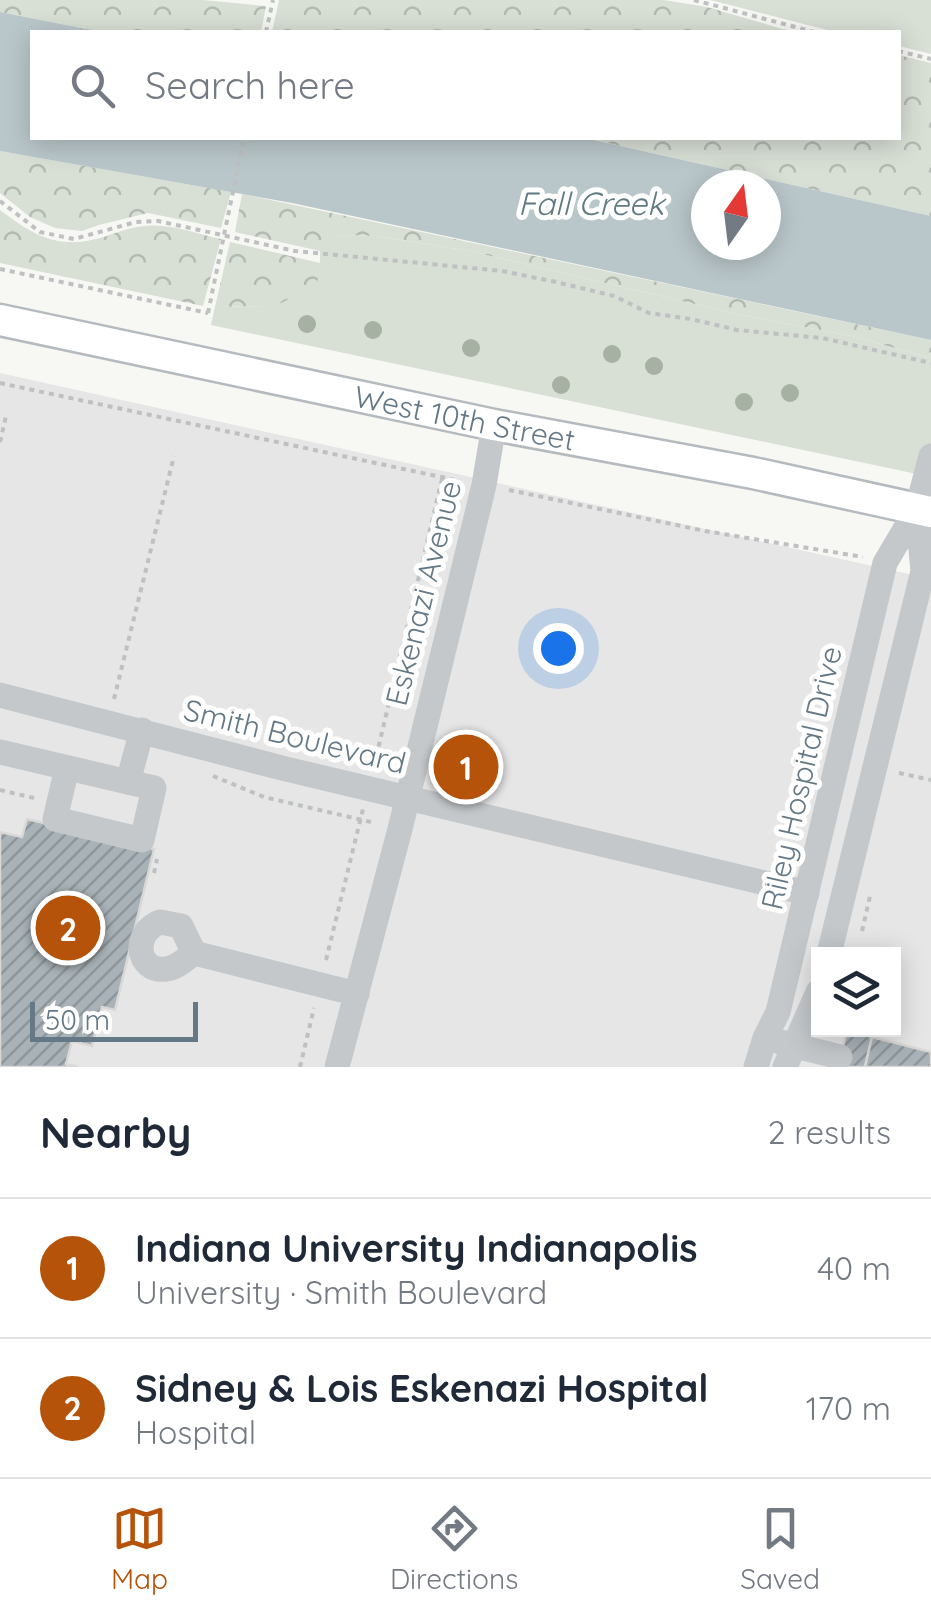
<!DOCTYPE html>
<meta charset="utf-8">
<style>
:root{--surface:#fff;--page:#f6f6f7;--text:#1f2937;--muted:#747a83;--line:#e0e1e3;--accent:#b45309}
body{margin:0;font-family:Quicksand,sans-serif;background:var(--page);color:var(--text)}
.controls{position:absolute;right:30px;bottom:30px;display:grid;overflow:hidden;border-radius:0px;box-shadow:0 5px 25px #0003}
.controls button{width:90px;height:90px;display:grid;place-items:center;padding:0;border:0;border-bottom:2px solid var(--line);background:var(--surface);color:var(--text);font:50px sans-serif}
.compass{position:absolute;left:691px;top:170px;width:90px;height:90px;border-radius:50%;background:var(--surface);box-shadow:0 5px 25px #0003;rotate:14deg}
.scale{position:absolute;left:30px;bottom:25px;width:168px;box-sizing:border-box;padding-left:10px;border:5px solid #657886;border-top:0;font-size:28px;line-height:35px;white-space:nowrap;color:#657886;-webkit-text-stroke:8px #fff;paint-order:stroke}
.you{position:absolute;left:558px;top:648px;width:35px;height:35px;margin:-25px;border:8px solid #fff;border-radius:50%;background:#1a73e8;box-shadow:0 0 0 15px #1a73e833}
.badge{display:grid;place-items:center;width:65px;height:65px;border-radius:50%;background:var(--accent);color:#fff;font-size:32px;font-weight:700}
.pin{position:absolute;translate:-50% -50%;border:5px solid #fff;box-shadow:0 2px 10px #0006}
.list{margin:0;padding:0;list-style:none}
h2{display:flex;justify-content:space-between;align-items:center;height:130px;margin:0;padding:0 40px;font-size:42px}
h2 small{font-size:32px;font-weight:400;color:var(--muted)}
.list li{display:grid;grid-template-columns:65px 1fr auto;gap:30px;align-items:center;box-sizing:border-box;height:140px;padding:0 40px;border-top:2px solid var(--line)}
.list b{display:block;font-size:38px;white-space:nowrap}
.list p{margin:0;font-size:32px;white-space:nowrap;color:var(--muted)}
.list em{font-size:32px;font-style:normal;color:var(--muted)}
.icon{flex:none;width:55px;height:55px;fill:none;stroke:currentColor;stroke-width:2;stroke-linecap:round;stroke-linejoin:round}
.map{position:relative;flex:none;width:931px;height:1067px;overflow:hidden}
.search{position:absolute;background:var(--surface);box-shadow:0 5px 25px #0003;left:30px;right:30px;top:30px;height:110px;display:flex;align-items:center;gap:25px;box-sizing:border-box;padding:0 35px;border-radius:0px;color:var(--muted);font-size:38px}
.sheet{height:410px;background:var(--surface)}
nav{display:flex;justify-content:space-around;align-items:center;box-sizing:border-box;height:140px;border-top:2px solid var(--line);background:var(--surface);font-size:28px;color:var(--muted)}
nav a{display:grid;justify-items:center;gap:5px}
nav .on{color:var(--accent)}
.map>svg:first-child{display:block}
</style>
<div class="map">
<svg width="931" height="1067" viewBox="0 0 931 1067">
<defs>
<pattern id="forest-crowns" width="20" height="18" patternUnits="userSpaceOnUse" patternTransform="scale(2.5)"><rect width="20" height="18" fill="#d8dfd5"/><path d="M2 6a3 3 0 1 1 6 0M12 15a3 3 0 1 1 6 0" fill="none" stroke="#b3bab2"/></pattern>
<pattern id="building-hatch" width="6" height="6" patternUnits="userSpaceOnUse" patternTransform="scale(2.5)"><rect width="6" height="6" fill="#a9b2b7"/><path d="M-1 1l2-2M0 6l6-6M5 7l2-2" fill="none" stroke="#8d969a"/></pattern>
</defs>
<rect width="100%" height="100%" fill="#f7f7f4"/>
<path fill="#e5e6e5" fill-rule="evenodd" d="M 0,373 L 931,579 L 931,1067 L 0,1067 ZM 818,954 L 894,954 L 894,1030 L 818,1030 Z"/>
<g fill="#d8dfd5">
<path d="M 710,0 L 931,0 L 931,54 L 899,46 L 898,32 L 835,32 Z"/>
<path d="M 342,235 L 376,236 L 470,251 L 741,315 L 852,336 L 931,358 L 931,477 L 211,325 L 215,307 L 275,306 L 320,263 L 320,245 Z"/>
</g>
<g fill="url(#forest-crowns)">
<path d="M 0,0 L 202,0 L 266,6 L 261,32 L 102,32 L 0,12 Z"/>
<path d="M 279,0 L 664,0 L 707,7 L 793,32 L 272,32 Z"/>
<path d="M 899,55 L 931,63 L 931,216 L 585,138 L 898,138 Z"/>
<path d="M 0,151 L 231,192 L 221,228 L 148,213 L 99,225 L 82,231 L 55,228 L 30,217 L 0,193 Z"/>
<path d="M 242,194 L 931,340 L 931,358 L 852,336 L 741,315 L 470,251 L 376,236 L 342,235 L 321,245 L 320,251 L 235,232 Z"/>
<path d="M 0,210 C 33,235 57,250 100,238 C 114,234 129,227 145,226 C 169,223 197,234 221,239 L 203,306 L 0,263 Z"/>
<path d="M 230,242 L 320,263 L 317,285 L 275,306 L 215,307 Z"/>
</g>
<path fill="#bac7ca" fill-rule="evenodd" d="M 0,12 L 102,32 L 32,32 L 32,138 L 585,138 L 931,216 L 931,340 L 292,203 L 0,151 ZM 706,185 L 766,185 L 766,245 L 706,245 Z"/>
<g fill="url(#building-hatch)" stroke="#d9d8d6" stroke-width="2.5">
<path d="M 27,819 L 154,849 L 115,1010 L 102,1007 L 92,1046 L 72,1041 L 66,1064 L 78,1067 L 0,1067 L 0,832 L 22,837 Z"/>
<path d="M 847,1030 L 872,1037 L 865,1067 L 838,1067 Z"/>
<path d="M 872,1037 L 931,1052 L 931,1067 L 865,1067 Z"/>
</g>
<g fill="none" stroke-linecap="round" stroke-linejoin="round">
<defs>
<g id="major">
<path id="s1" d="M 0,320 L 494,425 L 753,473 L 931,512"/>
</g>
</defs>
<use href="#major" stroke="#b5babe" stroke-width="35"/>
<g stroke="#bec0c2" stroke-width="4" stroke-dasharray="5 5" stroke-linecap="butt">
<path d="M 694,0 L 814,32"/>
<path d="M 266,32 L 273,0"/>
<path d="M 898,51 L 931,59"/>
<path d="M 0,201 L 40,232 L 74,239 L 136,222 L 158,221 L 295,251 L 502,271 L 556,282 L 614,296 L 649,313 L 691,319 L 737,330 L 822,338 L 931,363"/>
<path d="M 0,269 L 208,313"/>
<path d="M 0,383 L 460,481"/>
<path d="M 0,442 L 6,416"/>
<path d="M 509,490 L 705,531 L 863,557"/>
<path d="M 114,699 L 174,456"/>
<path d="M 374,766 L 442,479"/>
<path d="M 899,773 L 931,780"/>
<path d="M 213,776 L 264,797 L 371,822"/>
<path d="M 0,790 L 34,798"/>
<path d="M 154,873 L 157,859"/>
<path d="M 862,931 L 871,892"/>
<path d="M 326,960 L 363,809"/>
<path d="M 300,1067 L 314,1008"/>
</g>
<g stroke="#c4c8cb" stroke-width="25">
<path d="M 0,695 L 286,769 L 807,893"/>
<path d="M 0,752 C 51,764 103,776 154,788 L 142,840 L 55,819 L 67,768"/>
<path d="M 128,782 L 142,730"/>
<path d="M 160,922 L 181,926 L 194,953 C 186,959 177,968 166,969 C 137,973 131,933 160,922 Z"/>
<path d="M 194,953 L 357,994"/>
<path d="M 829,954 L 923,571 L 917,509"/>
<path d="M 780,1042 L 840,1057"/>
<path d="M 337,1067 L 400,829 L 484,485 L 494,425"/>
<path d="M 756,1067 L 765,1038 L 778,1012 L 885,563 L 917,509 L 931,456"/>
<path d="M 785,1067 L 818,992"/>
</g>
<use href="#major" stroke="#fff" stroke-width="30"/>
<path stroke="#bec0c2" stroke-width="4" stroke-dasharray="5 5" stroke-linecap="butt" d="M 208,313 L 244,138"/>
</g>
<g fill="#a7b1a3">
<circle cx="307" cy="324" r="9"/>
<circle cx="373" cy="330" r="9"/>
<circle cx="471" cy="348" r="9"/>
<circle cx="612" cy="354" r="9"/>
<circle cx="654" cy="366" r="9"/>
<circle cx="561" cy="385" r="9"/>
<circle cx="790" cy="393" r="9"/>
<circle cx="744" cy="402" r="9"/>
</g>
<g text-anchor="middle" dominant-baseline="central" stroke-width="10" stroke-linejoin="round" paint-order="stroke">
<g font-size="30" fill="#657886" stroke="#fff">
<text stroke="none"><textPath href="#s1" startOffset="475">West 10th Street</textPath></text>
<text transform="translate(423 593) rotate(-76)">Eskenazi Avenue</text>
<text transform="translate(295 736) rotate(14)">Smith Boulevard</text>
<text transform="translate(801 778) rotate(-77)">Riley Hospital Drive</text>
</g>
<g font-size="32" font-style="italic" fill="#617a82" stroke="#fff">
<text x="591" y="203">Fall Creek</text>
</g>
</g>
</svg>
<div class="controls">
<button><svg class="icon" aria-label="layers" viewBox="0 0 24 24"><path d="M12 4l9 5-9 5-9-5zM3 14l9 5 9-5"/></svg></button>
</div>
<svg class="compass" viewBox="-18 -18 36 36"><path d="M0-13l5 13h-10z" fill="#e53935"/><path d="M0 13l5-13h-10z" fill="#747a83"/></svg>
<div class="scale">50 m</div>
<div class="you"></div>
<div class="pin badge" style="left:466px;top:767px">1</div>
<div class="pin badge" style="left:68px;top:928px">2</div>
<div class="search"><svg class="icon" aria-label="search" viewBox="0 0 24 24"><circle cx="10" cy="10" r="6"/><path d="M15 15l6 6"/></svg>Search here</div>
</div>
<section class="sheet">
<h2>Nearby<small>2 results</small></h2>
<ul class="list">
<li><span class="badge">1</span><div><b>Indiana University Indianapolis</b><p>University · Smith Boulevard</p></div><em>40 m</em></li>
<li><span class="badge">2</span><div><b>Sidney &amp; Lois Eskenazi Hospital</b><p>Hospital</p></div><em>170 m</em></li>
</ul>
</section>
<nav>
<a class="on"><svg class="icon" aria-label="map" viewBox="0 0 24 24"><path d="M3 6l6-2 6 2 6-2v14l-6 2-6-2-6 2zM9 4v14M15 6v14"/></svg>Map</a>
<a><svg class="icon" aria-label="directions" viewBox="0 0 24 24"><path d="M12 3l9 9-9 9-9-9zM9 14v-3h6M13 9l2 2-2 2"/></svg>Directions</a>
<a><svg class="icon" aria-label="saved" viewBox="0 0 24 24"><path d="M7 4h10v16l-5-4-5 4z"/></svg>Saved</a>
</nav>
